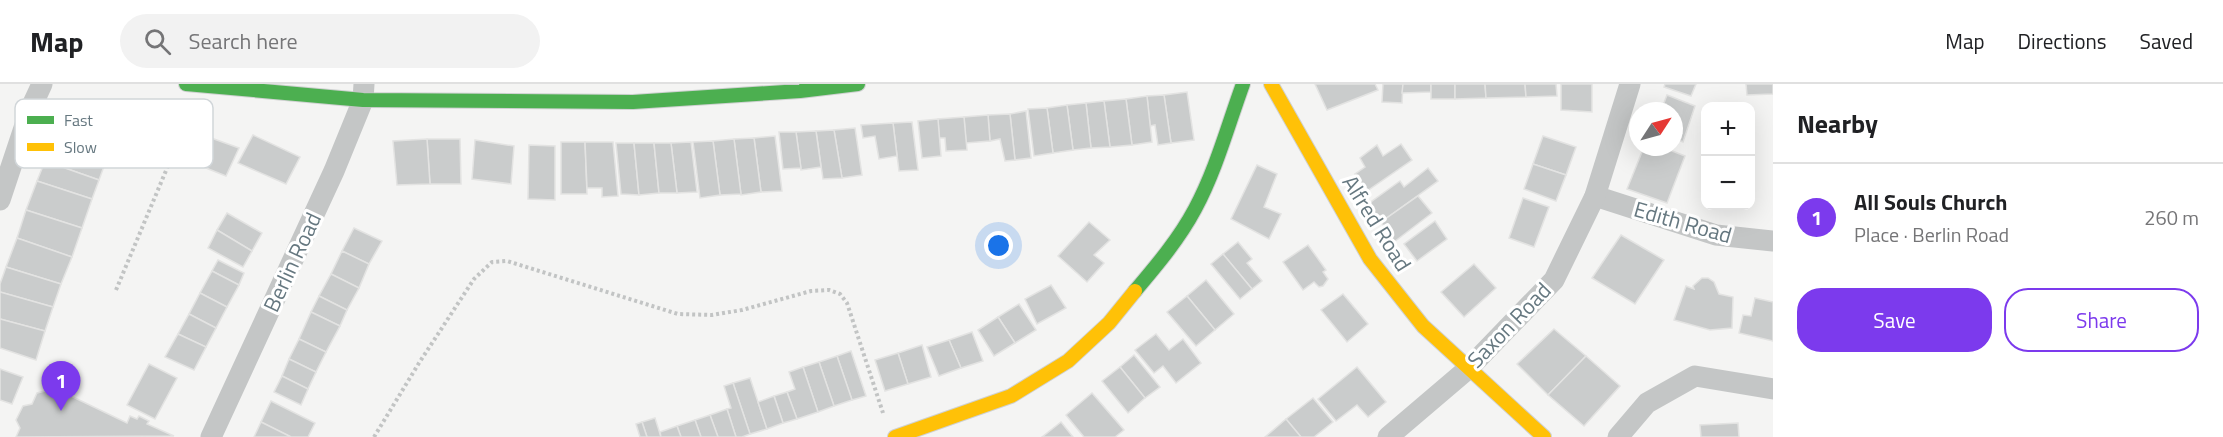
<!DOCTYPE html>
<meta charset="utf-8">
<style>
:root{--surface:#fff;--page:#f2f2f2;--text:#202124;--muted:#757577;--line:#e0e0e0;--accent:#7c3aed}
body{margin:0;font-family:"Titillium Web",sans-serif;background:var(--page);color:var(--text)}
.controls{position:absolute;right:18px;top:18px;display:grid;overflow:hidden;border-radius:12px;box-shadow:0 6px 24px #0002}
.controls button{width:54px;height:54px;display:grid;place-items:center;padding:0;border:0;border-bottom:2px solid var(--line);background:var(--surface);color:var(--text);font:30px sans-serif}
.compass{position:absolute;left:1629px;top:18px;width:54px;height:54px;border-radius:50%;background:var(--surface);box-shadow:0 6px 24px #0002;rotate:54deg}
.you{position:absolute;left:999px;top:162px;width:21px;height:21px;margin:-15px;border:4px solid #fff;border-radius:50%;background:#1a73e8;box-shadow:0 0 0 9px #1a73e833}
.badge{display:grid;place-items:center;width:39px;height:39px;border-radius:50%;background:var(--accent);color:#fff;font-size:20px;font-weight:700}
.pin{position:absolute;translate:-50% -50px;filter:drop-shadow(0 2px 3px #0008)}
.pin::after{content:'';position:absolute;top:32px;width:21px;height:18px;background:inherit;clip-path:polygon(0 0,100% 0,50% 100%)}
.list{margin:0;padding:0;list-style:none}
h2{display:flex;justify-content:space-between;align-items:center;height:78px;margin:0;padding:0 24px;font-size:26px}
h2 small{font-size:20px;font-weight:400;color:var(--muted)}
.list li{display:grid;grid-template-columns:39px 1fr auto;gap:18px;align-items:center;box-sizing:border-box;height:108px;padding:0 24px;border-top:2px solid var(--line)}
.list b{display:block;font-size:22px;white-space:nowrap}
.list p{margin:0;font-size:20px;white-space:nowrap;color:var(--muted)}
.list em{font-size:20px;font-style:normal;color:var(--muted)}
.actions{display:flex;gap:12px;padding:18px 24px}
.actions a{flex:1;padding:14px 0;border:2px solid var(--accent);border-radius:24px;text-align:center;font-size:21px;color:var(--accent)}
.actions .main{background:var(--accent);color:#fff}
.icon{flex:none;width:33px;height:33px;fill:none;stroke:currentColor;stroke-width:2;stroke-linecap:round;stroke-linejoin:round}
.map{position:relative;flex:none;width:1773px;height:353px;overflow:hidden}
header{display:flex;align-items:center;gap:36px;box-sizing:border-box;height:84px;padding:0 30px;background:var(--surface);border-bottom:2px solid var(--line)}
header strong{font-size:28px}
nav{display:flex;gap:33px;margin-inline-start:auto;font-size:21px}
.search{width:420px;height:54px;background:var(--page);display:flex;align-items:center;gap:15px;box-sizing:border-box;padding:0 21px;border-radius:33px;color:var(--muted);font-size:22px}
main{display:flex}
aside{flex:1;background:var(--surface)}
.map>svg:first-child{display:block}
</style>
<header>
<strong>Map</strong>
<div class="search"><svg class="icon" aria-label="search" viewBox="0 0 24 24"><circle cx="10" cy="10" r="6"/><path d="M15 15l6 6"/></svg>Search here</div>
<nav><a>Map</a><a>Directions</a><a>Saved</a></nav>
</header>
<main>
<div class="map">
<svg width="1773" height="353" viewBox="0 0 1773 353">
<rect width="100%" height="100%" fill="#f4f4f3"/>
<g fill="#cacccc" stroke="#e3e3e2" stroke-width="1.5">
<path d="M 1315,0 L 1375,0 L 1378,6 L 1327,26 Z"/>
<path d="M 1383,0 L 1403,0 L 1402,19 L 1382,18 Z"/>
<path d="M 1403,0 L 1431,0 L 1431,8 L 1402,9 Z"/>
<rect x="1431" y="0" width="24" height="15"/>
<path d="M 1455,0 L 1485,0 L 1486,14 L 1455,15 Z"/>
<path d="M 1485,0 L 1525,0 L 1526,13 L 1486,14 Z"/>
<path d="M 1525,0 L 1556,0 L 1557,12 L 1526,13 Z"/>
<path d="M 1561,0 L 1592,0 L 1592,28 L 1561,26 Z"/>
<path d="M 1665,0 L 1696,0 L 1691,12 L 1664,3 Z"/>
<path d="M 1746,0 L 1773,0 L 1773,10 L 1747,11 Z"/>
<path d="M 1187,8 L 1194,56 L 1171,59 L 1164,11 Z"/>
<path d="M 1164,11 L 1171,59 L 1158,61 L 1155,41 L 1150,42 L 1147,12 Z"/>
<path d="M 1667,11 L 1695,22 L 1683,58 L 1674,54 L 1674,27 L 1661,27 Z"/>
<path d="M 1147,12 L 1152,58 L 1132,61 L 1126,15 Z"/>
<path d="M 1126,15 L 1132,61 L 1110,63 L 1104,17 Z"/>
<path d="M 1104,17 L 1110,63 L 1091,64 L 1086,19 Z"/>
<path d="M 1086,19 L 1091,64 L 1073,66 L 1067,21 Z"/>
<path d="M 1067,21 L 1073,66 L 1053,69 L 1047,24 Z"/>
<path d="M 1047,24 L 1053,69 L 1034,72 L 1028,25 Z"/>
<path d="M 1026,27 L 1031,74 L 1015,76 L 1010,30 Z"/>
<path d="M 1010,30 L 1015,76 L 1005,77 L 1000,55 L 990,57 L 988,31 Z"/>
<path d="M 988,31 L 990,57 L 966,59 L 964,33 Z"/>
<path d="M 964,33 L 967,66 L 946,67 L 945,54 L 939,54 L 938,35 Z"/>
<path d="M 938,35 L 941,72 L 922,74 L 918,37 Z"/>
<path d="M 912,38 L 918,86 L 899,87 L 893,39 Z"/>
<path d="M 893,39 L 897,72 L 879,75 L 875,52 L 863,54 L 861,41 Z"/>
<path d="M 855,44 L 862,91 L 842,94 L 834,46 Z"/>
<path d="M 189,46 L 239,64 L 226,92 L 176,72 Z"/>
<path d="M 834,46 L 842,94 L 823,95 L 816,47 Z"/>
<path d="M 816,47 L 821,83 L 801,86 L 796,48 Z"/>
<path d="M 779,48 L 796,48 L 801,84 L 783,85 Z"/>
<path d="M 253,51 L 300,73 L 286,100 L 238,79 Z"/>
<path d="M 775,52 L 782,107 L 761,108 L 754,54 Z"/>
<path d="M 1543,52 L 1576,63 L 1566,91 L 1533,80 Z"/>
<path d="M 54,53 L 107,74 L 99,96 L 45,77 Z"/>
<path d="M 754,54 L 761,108 L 741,111 L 734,55 Z"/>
<path d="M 427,55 L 460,55 L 461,100 L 430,100 Z"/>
<path d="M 427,55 L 430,100 L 397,101 L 393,57 Z"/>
<path d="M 734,55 L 741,110 L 720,111 L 713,57 Z"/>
<path d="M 475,56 L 514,62 L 511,100 L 472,95 Z"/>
<path d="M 713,57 L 720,111 L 700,114 L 693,58 Z"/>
<path d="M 561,58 L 585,58 L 587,110 L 561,110 Z"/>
<path d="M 585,58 L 613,58 L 618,112 L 602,113 L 602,104 L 587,104 Z"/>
<path d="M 691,58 L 697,108 L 677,109 L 671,59 Z"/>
<path d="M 616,59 L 634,59 L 639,111 L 621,110 Z"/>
<path d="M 634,59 L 654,59 L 659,109 L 639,111 Z"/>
<path d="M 654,59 L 671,59 L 677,109 L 659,109 Z"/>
<path d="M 1401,60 L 1412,76 L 1367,107 L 1355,90 L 1365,83 L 1360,74 L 1377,61 L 1383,72 Z"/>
<path d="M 529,61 L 555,62 L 555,116 L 528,115 Z"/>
<path d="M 1644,63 L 1662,63 L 1685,72 L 1667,119 L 1627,105 Z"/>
<path d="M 45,77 L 99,96 L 92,115 L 37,97 Z"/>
<path d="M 1533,80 L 1566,91 L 1556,117 L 1524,105 Z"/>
<path d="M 1257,81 L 1277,90 L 1264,123 L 1281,130 L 1269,155 L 1231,135 Z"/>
<path d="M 1428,84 L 1438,97 L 1381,138 L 1368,120 L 1400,97 L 1404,103 Z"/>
<path d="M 37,97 L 92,115 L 82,144 L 26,126 Z"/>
<path d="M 1418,112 L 1432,129 L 1394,158 L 1381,138 Z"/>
<path d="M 1523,114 L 1549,123 L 1534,163 L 1509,154 Z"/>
<path d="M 26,126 L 82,144 L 72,173 L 17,154 Z"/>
<path d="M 227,129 L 262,149 L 252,167 L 217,146 Z"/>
<path d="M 1435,137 L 1447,155 L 1417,177 L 1404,160 Z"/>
<path d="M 1089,138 L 1110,156 L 1094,171 L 1104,179 L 1087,198 L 1058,172 Z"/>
<path d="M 354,144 L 382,157 L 369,180 L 342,167 Z"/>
<path d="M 217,146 L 252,167 L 243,183 L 208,164 Z"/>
<path d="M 1621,151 L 1664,176 L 1635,220 L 1592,194 Z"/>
<path d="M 17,154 L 72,173 L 61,200 L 6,183 Z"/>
<path d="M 1238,158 L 1252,175 L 1247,179 L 1262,197 L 1252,205 L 1223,170 Z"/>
<path d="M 1308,161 L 1326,186 L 1323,188 L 1328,195 L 1323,202 L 1319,203 L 1314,198 L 1303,206 L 1283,178 Z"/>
<path d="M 342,167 L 369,180 L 359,204 L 331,190 Z"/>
<path d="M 1223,170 L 1252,205 L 1240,215 L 1211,180 Z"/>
<path d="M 218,176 L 244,189 L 239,201 L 212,187 Z"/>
<path d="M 1474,180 L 1496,204 L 1464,233 L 1441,208 Z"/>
<path d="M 6,183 L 61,200 L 53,223 L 0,208 L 0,200 Z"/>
<path d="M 212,187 L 239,201 L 227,223 L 200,209 Z"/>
<path d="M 331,190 L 359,204 L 347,226 L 319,212 Z"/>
<path d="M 1702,194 L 1708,194 L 1714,198 L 1719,210 L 1733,213 L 1732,244 L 1710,246 L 1674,236 L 1686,202 L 1694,205 L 1693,202 Z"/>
<path d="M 1206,196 L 1234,230 L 1215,246 L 1187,212 Z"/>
<path d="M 1051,201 L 1066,224 L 1037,240 L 1025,215 Z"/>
<path d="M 0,208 L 53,223 L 45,247 L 0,235 Z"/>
<path d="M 200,209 L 227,223 L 216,244 L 189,230 Z"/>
<path d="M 1343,210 L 1368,240 L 1347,258 L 1321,226 Z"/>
<path d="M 319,212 L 347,226 L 340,242 L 311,228 Z"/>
<path d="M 1187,212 L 1215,246 L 1196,262 L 1167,228 Z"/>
<path d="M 1755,214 L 1773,218 L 1773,257 L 1739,249 L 1743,231 L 1751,232 Z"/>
<path d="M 1019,220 L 1036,246 L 1015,259 L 998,233 Z"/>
<path d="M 311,228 L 340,242 L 326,268 L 299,255 Z"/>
<path d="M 189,230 L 216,244 L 206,263 L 178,250 Z"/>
<path d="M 998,233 L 1015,259 L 994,272 L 978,246 Z"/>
<path d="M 0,235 L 45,247 L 36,276 L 0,264 Z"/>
<path d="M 1554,245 L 1586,272 L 1548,311 L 1517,280 Z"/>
<path d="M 972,248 L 983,277 L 961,284 L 949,256 Z"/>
<path d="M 178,250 L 206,263 L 194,286 L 165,273 Z"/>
<path d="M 1156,250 L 1169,266 L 1183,255 L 1201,279 L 1176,299 L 1163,282 L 1154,289 L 1135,266 Z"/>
<path d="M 299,255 L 326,268 L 316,288 L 289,275 Z"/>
<path d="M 949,256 L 961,284 L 939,292 L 927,263 Z"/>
<path d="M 922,261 L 931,293 L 908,300 L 898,269 Z"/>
<path d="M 851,267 L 866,312 L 852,316 L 837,272 Z"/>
<path d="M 898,269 L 908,300 L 885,307 L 875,276 Z"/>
<path d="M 1134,271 L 1160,303 L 1145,314 L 1120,283 Z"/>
<path d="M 837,272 L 852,316 L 834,322 L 819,278 Z"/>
<path d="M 1586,272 L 1620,302 L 1584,342 L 1548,311 Z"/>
<path d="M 289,275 L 316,288 L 308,305 L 282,292 Z"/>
<path d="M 819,278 L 834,322 L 818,328 L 803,283 Z"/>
<path d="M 149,280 L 177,294 L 155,335 L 127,321 Z"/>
<path d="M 803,283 L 818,328 L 797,335 L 787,308 L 795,305 L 789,288 Z"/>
<path d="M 1120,283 L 1145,314 L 1128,329 L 1102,297 Z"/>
<path d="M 1357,283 L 1386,318 L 1368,333 L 1357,321 L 1336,337 L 1318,315 Z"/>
<path d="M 0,285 L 23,293 L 12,320 L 0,316 Z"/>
<path d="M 282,292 L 308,305 L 301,321 L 274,308 Z"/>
<path d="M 750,294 L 767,345 L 750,350 L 733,299 Z"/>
<path d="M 733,299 L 750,350 L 742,353 L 736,353 L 727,325 L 731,324 L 724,302 Z"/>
<path d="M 48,301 L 127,339 L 130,332 L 137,335 L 139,332 L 149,337 L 147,340 L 174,352 L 16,353 L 20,344 L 16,336 L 23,322 L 32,320 L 37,309 L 45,307 Z"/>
<path d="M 787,308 L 797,335 L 783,339 L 774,312 Z"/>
<path d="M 1092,309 L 1124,346 L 1115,353 L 1084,353 L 1066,331 Z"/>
<path d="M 774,312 L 783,339 L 767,345 L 758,318 Z"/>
<path d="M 1313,314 L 1333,338 L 1314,353 L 1301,353 L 1286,335 Z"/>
<path d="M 271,317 L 315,339 L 308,353 L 291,353 L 261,338 Z"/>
<path d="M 727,325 L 736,353 L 718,353 L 710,331 Z"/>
<path d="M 710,331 L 718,353 L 701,353 L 695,336 Z"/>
<path d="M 655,334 L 661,353 L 647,353 L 642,338 Z"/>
<path d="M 1286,335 L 1301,353 L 1265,353 Z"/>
<path d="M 695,336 L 701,353 L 681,353 L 677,342 Z"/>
<path d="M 261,338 L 291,353 L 254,353 Z"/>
<path d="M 642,338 L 647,353 L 640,353 L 636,340 Z"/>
<path d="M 1061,338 L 1073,353 L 1042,353 Z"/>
<path d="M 1738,339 L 1739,353 L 1701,353 L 1700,341 Z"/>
<path d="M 677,342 L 681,353 L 661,353 L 660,348 Z"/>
</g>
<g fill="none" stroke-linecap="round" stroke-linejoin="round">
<defs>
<g id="fast">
<path d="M 186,0 L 363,16 L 633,18 L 800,7 L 858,0"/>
<path d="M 1135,207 C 1157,181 1179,155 1195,125 C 1216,86 1228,41 1243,0"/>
</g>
<g id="slow">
<path d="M 1271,0 L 1370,175 L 1423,242 L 1544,353"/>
<path d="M 895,353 L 1011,312 L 1068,277 L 1109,239 L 1135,207"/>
</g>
</defs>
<use href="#fast" stroke="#cfd1d1" stroke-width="16"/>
<use href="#slow" stroke="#cfd1d1" stroke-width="16"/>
<g stroke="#c2c4c4" stroke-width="4" stroke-dasharray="3 3" stroke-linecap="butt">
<path d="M 116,206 L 191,27"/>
<path d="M 374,353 L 419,279 L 474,195 L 492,178 L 507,177 L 678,230 L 712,231 L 742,226 L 811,207 L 829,206 L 840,210 L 847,219 L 883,329"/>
</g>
<g stroke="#c4c6c6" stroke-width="21">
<path d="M 1595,112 L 1716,151 L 1773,157"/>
<path d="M 0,116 L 30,26 L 42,0"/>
<path d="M 211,353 L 334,87 L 363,16 L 364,0"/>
<path d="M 1388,353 L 1469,284 L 1554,196 L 1595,112 L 1630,0"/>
<path d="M 1618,353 L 1647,319 L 1695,292 L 1773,305"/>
</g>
<use href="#fast" stroke="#4caf50" stroke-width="14"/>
<use href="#slow" stroke="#ffc107" stroke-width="14"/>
</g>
<g text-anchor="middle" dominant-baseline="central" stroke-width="6" stroke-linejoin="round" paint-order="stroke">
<g font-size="22" fill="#667880" stroke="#fff">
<text transform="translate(1683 138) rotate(16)">Edith Road</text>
<text transform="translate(1377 139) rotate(58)">Alfred Road</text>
<text transform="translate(292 178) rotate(-65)">Berlin Road</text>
<text transform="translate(1509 241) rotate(-46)">Saxon Road</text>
</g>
</g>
<rect x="15" y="15" width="198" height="69" rx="9" fill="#fff" stroke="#d1d6d9" stroke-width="1.5"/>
<rect x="27" y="32" width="27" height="8" fill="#4caf50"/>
<rect x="27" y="59" width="27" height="8" fill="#ffc107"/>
<g font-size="16" fill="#667880">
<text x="64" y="42">Fast</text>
<text x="64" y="69">Slow</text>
</g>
</svg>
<div class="controls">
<button>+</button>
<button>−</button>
</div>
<svg class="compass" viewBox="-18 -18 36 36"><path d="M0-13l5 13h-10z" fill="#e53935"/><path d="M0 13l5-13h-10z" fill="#757577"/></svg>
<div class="you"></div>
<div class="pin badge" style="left:61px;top:327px">1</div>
</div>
<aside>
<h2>Nearby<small></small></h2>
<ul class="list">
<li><span class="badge">1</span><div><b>All Souls Church</b><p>Place · Berlin Road</p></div><em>260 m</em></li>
</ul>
<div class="actions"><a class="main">Save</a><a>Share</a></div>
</aside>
</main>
